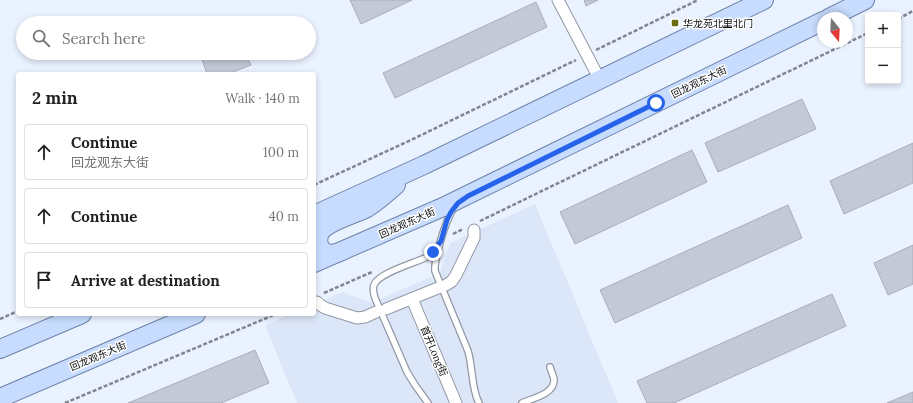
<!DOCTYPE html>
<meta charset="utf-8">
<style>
:root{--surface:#fff;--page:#f6f6f6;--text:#222;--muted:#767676;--line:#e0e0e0}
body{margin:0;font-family:Lora,"Noto Sans SC",serif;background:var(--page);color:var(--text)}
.controls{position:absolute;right:12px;top:12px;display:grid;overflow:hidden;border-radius:4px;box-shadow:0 2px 6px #0003}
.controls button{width:36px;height:36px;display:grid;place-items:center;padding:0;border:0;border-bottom:1px solid var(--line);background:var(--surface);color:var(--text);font:20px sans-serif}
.compass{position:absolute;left:817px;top:12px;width:36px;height:36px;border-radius:50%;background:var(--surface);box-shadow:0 2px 6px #0003;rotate:162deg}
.stop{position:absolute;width:12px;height:12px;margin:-9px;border:3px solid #2563eb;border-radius:50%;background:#fff}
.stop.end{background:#2563eb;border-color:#fff;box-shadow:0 1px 4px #0008}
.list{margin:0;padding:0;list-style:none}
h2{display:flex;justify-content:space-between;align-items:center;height:52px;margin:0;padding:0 16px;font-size:17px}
h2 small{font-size:13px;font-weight:400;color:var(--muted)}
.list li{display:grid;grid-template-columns:26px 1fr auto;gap:12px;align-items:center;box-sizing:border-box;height:56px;margin:0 8px 8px;padding:0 8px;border:1px solid var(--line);border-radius:4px}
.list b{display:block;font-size:15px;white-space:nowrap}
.list p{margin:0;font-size:13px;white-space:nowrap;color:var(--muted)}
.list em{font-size:13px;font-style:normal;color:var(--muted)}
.icon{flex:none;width:22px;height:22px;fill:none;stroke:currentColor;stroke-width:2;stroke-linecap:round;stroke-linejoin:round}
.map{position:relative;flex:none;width:913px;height:403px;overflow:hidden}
.search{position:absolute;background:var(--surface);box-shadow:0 2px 6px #0003;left:16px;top:16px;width:300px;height:44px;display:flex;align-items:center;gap:10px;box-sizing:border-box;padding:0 14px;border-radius:22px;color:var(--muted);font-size:15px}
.panel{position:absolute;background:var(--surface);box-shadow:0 2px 6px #0003;left:16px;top:72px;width:300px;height:244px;border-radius:4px}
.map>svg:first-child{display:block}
</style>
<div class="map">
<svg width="913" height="403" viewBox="0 0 913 403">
<rect width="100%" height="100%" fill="#eaf2ff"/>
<path fill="#dbe6f8" d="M 535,204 L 618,403 L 297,403 L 265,325 L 291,314 L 314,314 L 314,304 L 343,292 L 371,303 L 440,273 L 450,243 Z"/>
<g fill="#c3cad6" stroke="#a8afbb">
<path d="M 350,0 L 412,0 L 361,24 Z"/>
<path d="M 584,0 L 598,0 L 586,6 Z"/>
<path d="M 536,2 L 547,27 L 395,98 L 383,73 Z"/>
<path d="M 200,53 L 245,53 L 251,65 L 228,74 L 207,74 Z"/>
<path d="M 802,99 L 816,129 L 718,172 L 705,143 Z"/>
<path d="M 913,143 L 913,183 L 844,214 L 830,181 Z"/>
<path d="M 692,150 L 707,182 L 575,244 L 560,212 Z"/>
<path d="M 788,205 L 802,238 L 615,323 L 600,290 Z"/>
<path d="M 913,245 L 913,284 L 888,295 L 874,263 Z"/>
<path d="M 832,294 L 846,326 L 674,403 L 647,403 L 637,381 Z"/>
<path d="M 255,350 L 269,383 L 221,403 L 128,403 Z"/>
<path d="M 913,392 L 913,403 L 887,403 Z"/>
</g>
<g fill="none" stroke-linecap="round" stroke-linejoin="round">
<defs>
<g id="lane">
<path d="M 453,209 C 446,220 434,258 435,271 L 468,351 C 473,367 471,388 479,403"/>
<path d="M 428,403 L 415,385 L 407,372 L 375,298 C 374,294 372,290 374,285 C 378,273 415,263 427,257 L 433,252 L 439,245"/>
<path d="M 522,403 C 533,398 555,394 554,379 C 553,375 551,371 550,367"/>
</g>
<g id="street">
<path d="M 558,0 L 600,80"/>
<path d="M 446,285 L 452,281 L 456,275 L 474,238 L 474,230"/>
<path d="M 412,299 L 456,403"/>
<path d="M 317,302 L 320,305 L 325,308 L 357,318 L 365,317 L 376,312"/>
<path d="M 386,309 L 438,288"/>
</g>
<g id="primary">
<path d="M 829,18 L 865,0"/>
<path d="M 314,215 L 424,165 L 764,0"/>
<path d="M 342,251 C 337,253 332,255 327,253 C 317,250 316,237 322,230 C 330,221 355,214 367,208 C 377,202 387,193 396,185"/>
<path d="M 314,263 L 443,207 L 823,21"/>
<path d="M 0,349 L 82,314"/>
<path d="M 0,398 L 196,314"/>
</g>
</defs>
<use href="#lane" stroke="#9298a4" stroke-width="8"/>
<use href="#street" stroke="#9298a4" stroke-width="13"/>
<use href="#primary" stroke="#6d84aa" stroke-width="20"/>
<g stroke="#80858e" stroke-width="2.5" stroke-dasharray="4 2" stroke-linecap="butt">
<path d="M 898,19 L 913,11"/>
<path d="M 596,50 L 698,0"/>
<path d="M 314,185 L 413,139 L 576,60"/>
<path d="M 480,221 L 868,33"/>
<path d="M 453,234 L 463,229"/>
<path d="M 324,293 L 372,272"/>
<path d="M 0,319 L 18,311"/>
<path d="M 65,403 L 276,314"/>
</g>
<use href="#lane" stroke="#fff" stroke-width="5.5"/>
<use href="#street" stroke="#fff" stroke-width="11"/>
<use href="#primary" stroke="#c7dcfe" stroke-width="18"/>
</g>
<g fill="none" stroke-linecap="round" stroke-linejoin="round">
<path stroke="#2563eb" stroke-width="5" d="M 433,252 L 441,241 L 447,220 L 451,212 L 458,203 L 468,196 L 656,103"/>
</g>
<rect fill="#6b6d10" stroke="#fff" stroke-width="1.5" x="671" y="19" width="8" height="8" rx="2"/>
<g text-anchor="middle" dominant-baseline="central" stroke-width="3" stroke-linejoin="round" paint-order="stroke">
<g font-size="10" fill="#0a0c10" stroke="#fff" text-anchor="start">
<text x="683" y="23">华龙苑北里北门</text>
</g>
<g font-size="10" fill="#0a0c10" stroke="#fff">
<text transform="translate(699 82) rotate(-26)">回龙观东大街</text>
<text transform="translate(407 223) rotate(-24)">回龙观东大街</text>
<text transform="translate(434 351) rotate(67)">首开Long街</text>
<text transform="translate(98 356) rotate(-23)">回龙观东大街</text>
</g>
</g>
</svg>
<div class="controls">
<button>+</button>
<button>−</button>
</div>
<svg class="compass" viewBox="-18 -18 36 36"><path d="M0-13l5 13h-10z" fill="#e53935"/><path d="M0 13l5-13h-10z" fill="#767676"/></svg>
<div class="stop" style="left:656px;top:103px"></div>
<div class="stop end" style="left:433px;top:252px"></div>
<div class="search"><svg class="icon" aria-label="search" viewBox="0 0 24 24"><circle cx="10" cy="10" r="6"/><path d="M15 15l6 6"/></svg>Search here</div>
<section class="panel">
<h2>2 min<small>Walk · 140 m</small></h2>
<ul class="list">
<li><svg class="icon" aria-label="ahead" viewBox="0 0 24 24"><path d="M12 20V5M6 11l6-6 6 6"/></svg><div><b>Continue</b><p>回龙观东大街</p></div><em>100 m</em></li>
<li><svg class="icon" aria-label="ahead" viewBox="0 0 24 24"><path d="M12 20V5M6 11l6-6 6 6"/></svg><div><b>Continue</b></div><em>40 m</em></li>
<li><svg class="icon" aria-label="arrive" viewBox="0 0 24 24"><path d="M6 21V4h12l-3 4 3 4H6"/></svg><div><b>Arrive at destination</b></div></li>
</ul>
</section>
</div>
